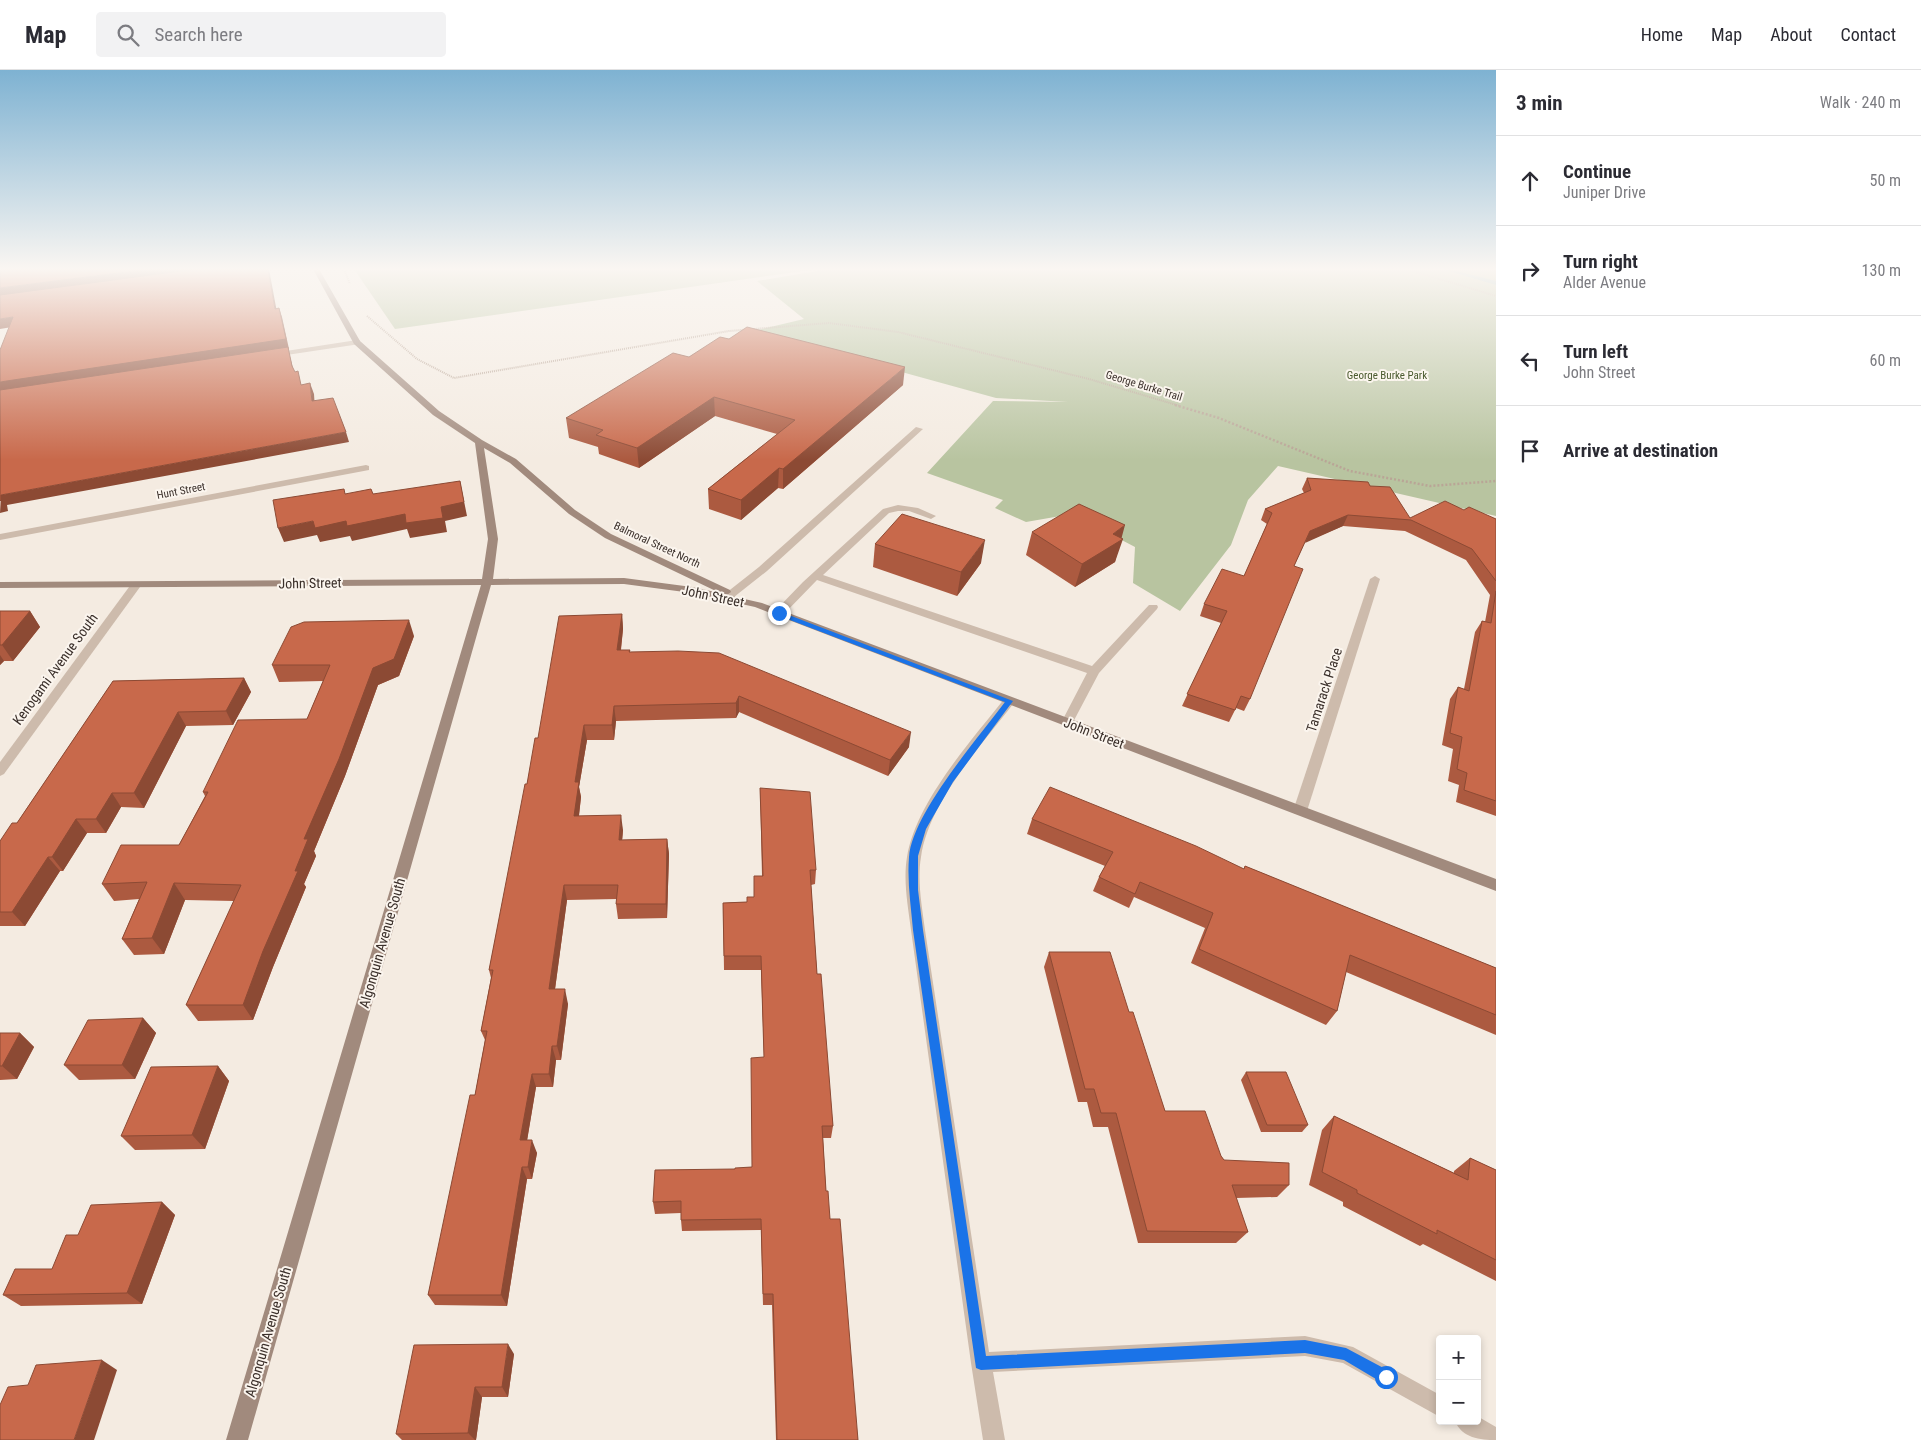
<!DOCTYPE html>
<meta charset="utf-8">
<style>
:root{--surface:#fff;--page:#f2f2f3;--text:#2b2b33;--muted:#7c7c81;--line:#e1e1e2}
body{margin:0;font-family:"Roboto Condensed",sans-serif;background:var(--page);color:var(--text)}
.controls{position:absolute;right:15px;bottom:15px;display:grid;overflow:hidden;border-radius:5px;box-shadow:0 2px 8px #0003}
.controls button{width:45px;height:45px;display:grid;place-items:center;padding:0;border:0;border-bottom:1px solid var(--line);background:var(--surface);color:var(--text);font:25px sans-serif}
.stop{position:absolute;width:15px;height:15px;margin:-11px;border:4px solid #1a73e8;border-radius:50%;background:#fff}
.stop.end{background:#1a73e8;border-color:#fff;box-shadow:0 1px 5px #0008}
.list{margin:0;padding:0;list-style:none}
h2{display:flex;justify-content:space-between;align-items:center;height:65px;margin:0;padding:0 20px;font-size:21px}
h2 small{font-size:16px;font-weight:400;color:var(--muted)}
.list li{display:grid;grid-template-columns:32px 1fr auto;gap:15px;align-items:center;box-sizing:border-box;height:90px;padding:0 20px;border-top:1px solid var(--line)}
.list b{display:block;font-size:19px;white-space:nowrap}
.list p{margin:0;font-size:16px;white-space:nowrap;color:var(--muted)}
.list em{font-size:16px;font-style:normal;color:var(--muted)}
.icon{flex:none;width:28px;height:28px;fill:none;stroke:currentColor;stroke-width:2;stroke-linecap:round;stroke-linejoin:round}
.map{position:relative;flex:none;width:1496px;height:1370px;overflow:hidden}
header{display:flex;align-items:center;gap:30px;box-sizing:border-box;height:70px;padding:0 25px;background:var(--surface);border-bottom:1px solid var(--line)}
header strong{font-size:24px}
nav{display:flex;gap:28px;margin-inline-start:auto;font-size:18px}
.search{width:350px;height:45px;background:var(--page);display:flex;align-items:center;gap:12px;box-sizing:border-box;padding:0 18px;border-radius:5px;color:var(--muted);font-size:19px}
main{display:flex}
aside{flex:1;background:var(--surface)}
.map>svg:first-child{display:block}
</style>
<header>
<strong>Map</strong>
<div class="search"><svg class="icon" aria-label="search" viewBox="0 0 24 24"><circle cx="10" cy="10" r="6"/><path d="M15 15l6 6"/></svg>Search here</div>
<nav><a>Home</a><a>Map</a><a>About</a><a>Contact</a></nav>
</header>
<main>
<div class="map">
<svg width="1496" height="1370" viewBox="0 0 1496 1370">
<rect width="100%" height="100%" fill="#f4ebe1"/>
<g fill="#b8c4a0">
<path d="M 354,199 L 817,199 L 395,259 Z"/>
<path d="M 829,199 L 1496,199 L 1496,446 L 1278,396 L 1248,430 L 1231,475 L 1180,541 L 1133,513 L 1135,477 L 1072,444 L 1026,452 L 995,438 L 1003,430 L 927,403 L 993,331 L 1068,332 L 996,328 L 753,261 L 804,249 L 757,211 Z"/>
</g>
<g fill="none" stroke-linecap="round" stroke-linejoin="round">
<path fill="#7fb0b2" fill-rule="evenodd" d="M 1442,199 L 1449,199 L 1496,211 L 1496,215 Z"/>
<g stroke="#b9a596" stroke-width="2" stroke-dasharray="1 1" stroke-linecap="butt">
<path d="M 344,199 L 350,214"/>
<path d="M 1406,199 L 1496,226"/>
<path d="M 367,246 L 417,289 L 454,308 L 729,261 L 829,253 L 898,262 L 1089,309 L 1180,336"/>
</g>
<path stroke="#b9a596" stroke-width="2.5" stroke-dasharray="2 2" stroke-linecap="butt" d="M 1175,335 L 1219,348 L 1350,401 L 1430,416 L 1496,411"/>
<g fill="#cdbbac" fill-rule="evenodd">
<path d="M 916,357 L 923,359 L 767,501 L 734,527 L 726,527 L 725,525 L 726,523 L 759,497 Z"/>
<path d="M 898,435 L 918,438 L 936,446 L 931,449 L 909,441 L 898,441 L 889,443 L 823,505 L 1092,596 L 1149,535 L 1157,535 L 1158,537 L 1157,539 L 1099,603 L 1071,656 L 1063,656 L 1061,653 L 1087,603 L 817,510 L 783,545 L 775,545 L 774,543 L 775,541 L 803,512 L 883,439 Z"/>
</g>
<g fill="#cdbbac" fill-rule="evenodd">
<path d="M 357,270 L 360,270 L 360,274 L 273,287 L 269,285 L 273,283 Z"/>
<path d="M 366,395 L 369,396 L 369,400 L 0,470 L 0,464 Z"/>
<path d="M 1375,506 L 1380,509 L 1307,741 L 1305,744 L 1295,744 L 1293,741 L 1370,509 Z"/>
<path d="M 136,512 L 140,513 L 141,515 L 140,517 L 4,704 L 0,706 L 0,692 L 132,513 Z"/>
<path d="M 1009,627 L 1015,631 L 1013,634 C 980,677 929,732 921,787 C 917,811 922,836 925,860 L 989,1282 L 1305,1266 L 1353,1277 L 1440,1325 L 1440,1347 L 1343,1293 L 1305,1286 L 993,1302 L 1005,1370 L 983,1370 L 971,1293 L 911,860 C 908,836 903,811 907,787 C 916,732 971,671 1005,628 Z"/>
<path d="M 1477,1346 L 1496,1357 L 1496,1370 C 1480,1370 1462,1368 1455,1351 L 1477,1351 Z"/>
</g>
<path fill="#a18a7d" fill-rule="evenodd" d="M 313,199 L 319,199 L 360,271 L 439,341 L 482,370 L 516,389 L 575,440 L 611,464 L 730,520 L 731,522 L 727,525 L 762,533 L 1496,809 L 1496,821 L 755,537 L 692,523 L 624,514 L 491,515 L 248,1370 L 226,1370 L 481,515 L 0,518 L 0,512 L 482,509 L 488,469 L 475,373 L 433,345 L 354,274 ZM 484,378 L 510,393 L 569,444 L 605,468 L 720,523 L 692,517 L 624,508 L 493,509 L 498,469 Z"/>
</g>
<g fill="#ac5a40">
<path d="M 689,287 L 903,315 L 783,419 L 778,418 L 741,450 L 709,439 L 708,419 L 777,364 L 715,346 L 639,398 L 599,384 L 598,377 L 569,368 L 566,348 Z"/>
<path d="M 1307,408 L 1370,416 L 1410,448 L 1464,440 L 1496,449 L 1496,746 L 1456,732 L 1459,715 L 1448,711 L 1453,679 L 1442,675 L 1450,629 L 1458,617 L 1464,619 L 1475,562 L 1482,551 L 1485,552 L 1490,525 L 1466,490 L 1405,461 L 1343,456 L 1305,472 L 1294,496 L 1250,629 L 1244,641 L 1236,638 L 1229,652 L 1182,636 L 1221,553 L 1200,546 L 1204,534 L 1244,506 L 1267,454 L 1261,450 L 1265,439 L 1304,423 L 1302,419 Z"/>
<path d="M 1032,462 L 1121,468 L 1115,492 L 1075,517 L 1026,485 Z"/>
<path d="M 875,474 L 981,493 L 957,526 L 873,497 Z"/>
<path d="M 0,541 L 30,541 L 40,557 L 13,591 L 4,591 L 0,595 Z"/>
<path d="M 622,544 L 623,559 L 621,580 L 630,580 L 630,582 L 909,677 L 888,706 L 739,642 L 736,648 L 616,651 L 614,670 L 587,670 L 579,717 L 581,727 L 579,746 L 623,760 L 622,770 L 667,769 L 669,784 L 667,848 L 618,849 L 616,834 L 617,829 L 567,830 L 555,919 L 568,934 L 561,990 L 556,990 L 553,1017 L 536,1017 L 527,1070 L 537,1083 L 532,1109 L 527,1109 L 507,1236 L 435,1235 L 428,1225 L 475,1025 L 485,970 L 481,961 L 491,908 L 489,900 L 527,714 L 538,668 Z"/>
<path d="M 414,566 L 399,606 L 378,615 L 345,706 L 314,781 L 316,786 L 304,814 L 306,817 L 273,897 L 253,950 L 198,951 L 186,935 L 234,831 L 185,830 L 164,884 L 134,885 L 122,869 L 139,829 L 114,831 L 102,814 L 179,775 L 205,726 L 203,722 L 307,649 L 323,611 L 279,612 L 272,595 Z"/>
<path d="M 244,608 L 251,622 L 233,655 L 186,656 L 144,738 L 121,737 L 106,763 L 87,763 L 63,801 L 60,801 L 25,856 L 0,856 L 0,771 L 17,753 L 113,611 Z"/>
<path d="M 760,718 L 816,800 L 815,814 L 811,815 L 817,904 L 833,1056 L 831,1068 L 823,1068 L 826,1121 L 858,1370 L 776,1370 L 772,1235 L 763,1235 L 761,1160 L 682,1161 L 681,1150 L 681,1143 L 655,1144 L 653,1132 L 735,1099 L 752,1097 L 764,987 L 761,900 L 724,900 L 723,833 L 747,832 L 754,827 L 762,806 Z"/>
<path d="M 1032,749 L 1244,799 L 1245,796 L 1496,898 L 1496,965 L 1346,902 L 1337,941 L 1326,955 L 1191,893 L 1205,858 L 1134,827 L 1129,838 L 1093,821 L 1099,807 L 1105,796 L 1027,764 Z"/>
<path d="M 1049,882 L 1129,942 L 1165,1041 L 1221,1086 L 1224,1090 L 1289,1115 L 1277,1127 L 1236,1128 L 1248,1162 L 1236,1173 L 1138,1173 L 1108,1057 L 1093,1057 L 1087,1032 L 1078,1032 L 1044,897 Z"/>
<path d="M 143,948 L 156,963 L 135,1009 L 79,1010 L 64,995 Z"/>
<path d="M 0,963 L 20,963 L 34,977 L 17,1009 L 0,1010 Z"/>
<path d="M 218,996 L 229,1011 L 205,1079 L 135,1080 L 121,1066 Z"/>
<path d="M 1246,1002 L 1308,1055 L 1302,1062 L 1261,1062 L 1241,1010 Z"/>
<path d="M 1334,1046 L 1454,1103 L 1454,1101 L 1470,1088 L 1496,1100 L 1496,1211 L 1423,1174 L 1420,1176 L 1343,1136 L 1343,1132 L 1309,1115 L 1322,1060 Z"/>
<path d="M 162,1132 L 175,1145 L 142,1234 L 21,1236 L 3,1225 L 52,1199 L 78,1165 Z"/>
<path d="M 514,1284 L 508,1327 L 482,1327 L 476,1370 L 402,1370 L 396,1364 Z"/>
</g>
<g fill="#8c4a34">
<path d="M 150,199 L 220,199 L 0,228 L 0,218 Z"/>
<path d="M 268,199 L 269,199 L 278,248 L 275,239 Z"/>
<path d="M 279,238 L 282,247 L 289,279 L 288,279 L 295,306 L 0,323 L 0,312 Z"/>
<path d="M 13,247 L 18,256 L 0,259 L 0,249 Z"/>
<path d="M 905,297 L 903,315 L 783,419 L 783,399 Z"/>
<path d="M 310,313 L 314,324 L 315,341 L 312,331 Z"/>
<path d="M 714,327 L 715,346 L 639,398 L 637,378 Z"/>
<path d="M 346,362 L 349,372 L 7,435 L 8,441 L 0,443 L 1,425 Z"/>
<path d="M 779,398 L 778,418 L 741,450 L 741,430 Z"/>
<path d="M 460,411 L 467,446 L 445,451 L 447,462 L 410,468 L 407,459 L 352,471 L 350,466 L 320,472 L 317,465 L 284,472 L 278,458 L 313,451 L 346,451 Z"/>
<path d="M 1348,445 L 1343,456 L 1305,473 L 1310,461 Z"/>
<path d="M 1125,455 L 1121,470 L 1123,469 L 1115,492 L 1075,517 L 1082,494 L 1113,464 Z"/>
<path d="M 985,470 L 981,493 L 957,526 L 961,502 Z"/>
<path d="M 30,541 L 40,557 L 13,591 L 2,575 Z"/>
<path d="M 622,544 L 623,559 L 619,595 L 617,580 Z"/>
<path d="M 409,550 L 414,566 L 399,606 L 378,615 L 345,706 L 314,781 L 316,786 L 304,814 L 306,817 L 273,897 L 253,950 L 243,935 L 263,881 L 295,801 L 304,769 L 373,598 Z"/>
<path d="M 0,585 L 4,591 L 0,595 Z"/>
<path d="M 244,608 L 251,622 L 233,655 L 226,641 Z"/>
<path d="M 739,626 L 739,642 L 736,648 L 736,633 Z"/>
<path d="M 614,636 L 616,651 L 614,670 L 612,655 Z"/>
<path d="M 178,642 L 186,656 L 144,738 L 134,723 Z"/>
<path d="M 584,655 L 587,670 L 579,717 L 581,727 L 577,761 L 574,746 L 575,712 Z"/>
<path d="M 911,662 L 909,677 L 888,706 L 890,690 Z"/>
<path d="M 112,723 L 121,737 L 106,763 L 96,749 Z"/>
<path d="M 621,745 L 623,760 L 621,785 L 619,770 Z"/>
<path d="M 76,749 L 87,763 L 63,801 L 52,787 Z"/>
<path d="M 667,769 L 669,784 L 667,848 L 666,834 Z"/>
<path d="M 48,787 L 60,801 L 25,856 L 12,842 Z"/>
<path d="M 174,813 L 185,830 L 164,884 L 152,868 Z"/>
<path d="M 564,815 L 567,830 L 553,934 L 549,919 Z"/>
<path d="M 565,919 L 568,934 L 561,990 L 557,976 Z"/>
<path d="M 143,948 L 156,963 L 135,1009 L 122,995 Z"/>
<path d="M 20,963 L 34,977 L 17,1009 L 2,996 Z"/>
<path d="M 552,976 L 556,990 L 553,1017 L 549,1004 Z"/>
<path d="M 218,996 L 229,1011 L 205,1079 L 192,1065 Z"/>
<path d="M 532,1004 L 536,1017 L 525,1083 L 520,1070 Z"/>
<path d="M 532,1070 L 537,1083 L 532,1109 L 528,1097 Z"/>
<path d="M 522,1097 L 527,1109 L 507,1236 L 501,1225 Z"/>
<path d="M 162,1132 L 175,1145 L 142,1234 L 127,1223 Z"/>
<path d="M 508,1274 L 514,1284 L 508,1327 L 502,1317 Z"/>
<path d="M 102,1290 L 117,1300 L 94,1370 L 74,1370 Z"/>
<path d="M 475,1317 L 482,1327 L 476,1370 L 475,1370 L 468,1363 Z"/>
</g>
<g fill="#c8694b" stroke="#8c4a34">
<path d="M 0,199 L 150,199 L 0,218 Z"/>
<path d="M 196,199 L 268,199 L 275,239 L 279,238 L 286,269 L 0,312 L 0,280 L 13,247 L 0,249 L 0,225 Z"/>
<path d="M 747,257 L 905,297 L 783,399 L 779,398 L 741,430 L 708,419 L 795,350 L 714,327 L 637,378 L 596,365 L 603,360 L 566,348 L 673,283 L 689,287 L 720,267 L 729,269 Z"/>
<path d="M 288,277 L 292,296 L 295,302 L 298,301 L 301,315 L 310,313 L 312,331 L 333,328 L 346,362 L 1,425 L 1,430 L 0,431 L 0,320 Z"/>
<path d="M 1307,408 L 1368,412 L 1370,416 L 1390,417 L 1410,448 L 1445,431 L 1464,440 L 1469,437 L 1496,449 L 1496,511 L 1472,479 L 1411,450 L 1348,445 L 1310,461 L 1294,496 L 1303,499 L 1250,629 L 1241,626 L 1235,640 L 1187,624 L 1227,541 L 1204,534 L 1222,499 L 1244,506 L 1272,443 L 1265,439 L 1311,420 Z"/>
<path d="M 460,411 L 464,432 L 441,437 L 443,448 L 406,453 L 405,444 L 347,456 L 346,451 L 315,458 L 313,451 L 278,458 L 273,430 L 344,419 L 345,424 L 371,419 L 373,424 Z"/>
<path d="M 1079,434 L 1125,455 L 1113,464 L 1123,469 L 1082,494 L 1032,462 Z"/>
<path d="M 902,444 L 985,470 L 961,502 L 875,474 Z"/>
<path d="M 1496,521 L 1496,731 L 1464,720 L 1467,703 L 1457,699 L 1462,667 L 1450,663 L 1458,617 L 1469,621 L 1482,551 L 1491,553 Z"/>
<path d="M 0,541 L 30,541 L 2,575 L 0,575 Z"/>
<path d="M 622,544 L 617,580 L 630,580 L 629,582 L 678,581 L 719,583 L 911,662 L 890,690 L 739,626 L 736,633 L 614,636 L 612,655 L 584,655 L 575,712 L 579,712 L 574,746 L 621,745 L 619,770 L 667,769 L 666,834 L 616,834 L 618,815 L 564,815 L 549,919 L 565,919 L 557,976 L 552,976 L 549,1004 L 532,1004 L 520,1070 L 532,1070 L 528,1097 L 522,1097 L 501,1225 L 428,1225 L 470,1025 L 475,1025 L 487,961 L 481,961 L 493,900 L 489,900 L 525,714 L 527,714 L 535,668 L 538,668 L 559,546 Z"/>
<path d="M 409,550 L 394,589 L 373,598 L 339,689 L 304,769 L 308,769 L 295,801 L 298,801 L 263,881 L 243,935 L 186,935 L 241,815 L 174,813 L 152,868 L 122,869 L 147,812 L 102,814 L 121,775 L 179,775 L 208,722 L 203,722 L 238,650 L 307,649 L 330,595 L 272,595 L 291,557 L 304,552 Z"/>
<path d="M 244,608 L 226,641 L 178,642 L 134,723 L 112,723 L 96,749 L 76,749 L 52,787 L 48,787 L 12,842 L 0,842 L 0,771 L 12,753 L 17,753 L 113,611 Z"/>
<path d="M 1050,717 L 1196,776 L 1244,799 L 1245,796 L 1496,898 L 1496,945 L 1350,885 L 1337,941 L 1199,879 L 1213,843 L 1140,812 L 1135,824 L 1099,807 L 1113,782 L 1032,749 Z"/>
<path d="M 760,718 L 810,722 L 816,800 L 810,800 L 817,904 L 821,904 L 833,1056 L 822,1056 L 826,1121 L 828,1121 L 830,1149 L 840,1149 L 858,1370 L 777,1370 L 773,1224 L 763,1224 L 761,1149 L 681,1150 L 681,1131 L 653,1132 L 655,1100 L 735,1099 L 735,1098 L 752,1097 L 751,988 L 764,987 L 761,886 L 724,886 L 723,833 L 747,832 L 747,827 L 754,827 L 754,806 L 763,806 Z"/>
<path d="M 1049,882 L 1110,882 L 1129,942 L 1133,942 L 1165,1041 L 1205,1041 L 1221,1086 L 1224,1090 L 1289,1093 L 1289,1115 L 1232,1115 L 1248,1162 L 1147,1161 L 1116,1043 L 1101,1043 L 1094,1019 L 1085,1019 Z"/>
<path d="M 143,948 L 122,995 L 64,995 L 88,950 Z"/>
<path d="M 0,963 L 20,963 L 2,996 L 0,996 Z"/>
<path d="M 218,996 L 192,1065 L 121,1066 L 151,997 Z"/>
<path d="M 1246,1002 L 1286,1002 L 1308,1055 L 1267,1055 Z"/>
<path d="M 1334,1046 L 1468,1110 L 1470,1088 L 1496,1100 L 1496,1190 L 1437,1160 L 1437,1164 L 1357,1123 L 1357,1120 L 1322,1102 Z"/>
<path d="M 162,1132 L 127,1223 L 3,1225 L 15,1199 L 52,1199 L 66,1165 L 78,1165 L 91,1135 Z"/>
<path d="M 508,1274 L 502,1317 L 475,1317 L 468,1363 L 396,1364 L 414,1275 Z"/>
<path d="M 102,1290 L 74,1370 L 0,1370 L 0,1335 L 8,1317 L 28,1315 L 36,1295 Z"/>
</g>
<linearGradient id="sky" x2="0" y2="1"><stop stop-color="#7eb2d2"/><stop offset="0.51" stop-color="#faf6f2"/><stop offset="1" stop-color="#faf6f2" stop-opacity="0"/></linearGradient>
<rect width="1496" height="390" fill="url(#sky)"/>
<path fill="#1a73e8" d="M 777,542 L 781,542 L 1013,631 L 953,712 L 926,759 L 918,786 L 918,820 L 923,860 L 986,1286 L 1305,1270 L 1346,1278 L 1391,1302 L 1393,1307 L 1391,1312 L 1386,1313 L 1381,1312 L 1344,1290 L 1305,1283 L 981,1300 L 976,1298 L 913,860 C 911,836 907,812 909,787 C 912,744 978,668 1005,632 L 777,545 Z"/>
<g text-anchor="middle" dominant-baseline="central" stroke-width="4" stroke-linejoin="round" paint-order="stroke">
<g font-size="11" fill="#4a5a2e" stroke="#fbf5ee">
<text x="1387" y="305">George Burke Park</text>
</g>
<g font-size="11" fill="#3b302b" stroke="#fbf5ee">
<text transform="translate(1144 316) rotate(17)">George Burke Trail</text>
<text transform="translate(181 421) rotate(-11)">Hunt Street</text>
<text transform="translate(657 475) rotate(25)">Balmoral Street North</text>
</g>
<g font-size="14" fill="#3b302b" stroke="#fbf5ee">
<text transform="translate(310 513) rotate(-1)">John Street</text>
<text transform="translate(713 526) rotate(12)">John Street</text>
<text transform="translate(55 599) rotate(-54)">Kenogami Avenue South</text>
<text transform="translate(1324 620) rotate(-72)">Tamarack Place</text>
<text transform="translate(1094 663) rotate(21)">John Street</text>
<text transform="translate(382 873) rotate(-74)">Algonquin Avenue South</text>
<text transform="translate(268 1262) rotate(-74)">Algonquin Avenue South</text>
</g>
</g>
</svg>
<div class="controls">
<button>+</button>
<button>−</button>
</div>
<div class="stop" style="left:1386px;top:1307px"></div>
<div class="stop end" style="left:779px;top:543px"></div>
</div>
<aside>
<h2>3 min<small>Walk · 240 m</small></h2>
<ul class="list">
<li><svg class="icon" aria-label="ahead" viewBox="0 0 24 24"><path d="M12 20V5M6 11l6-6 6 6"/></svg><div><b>Continue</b><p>Juniper Drive</p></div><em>50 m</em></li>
<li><svg class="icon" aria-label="right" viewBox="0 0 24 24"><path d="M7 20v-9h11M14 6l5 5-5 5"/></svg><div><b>Turn right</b><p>Alder Avenue</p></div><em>130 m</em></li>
<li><svg class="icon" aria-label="left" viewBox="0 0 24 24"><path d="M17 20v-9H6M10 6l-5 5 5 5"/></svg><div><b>Turn left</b><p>John Street</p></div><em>60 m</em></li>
<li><svg class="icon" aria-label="arrive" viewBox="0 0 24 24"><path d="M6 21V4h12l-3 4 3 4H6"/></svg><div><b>Arrive at destination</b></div></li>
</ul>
</aside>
</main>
